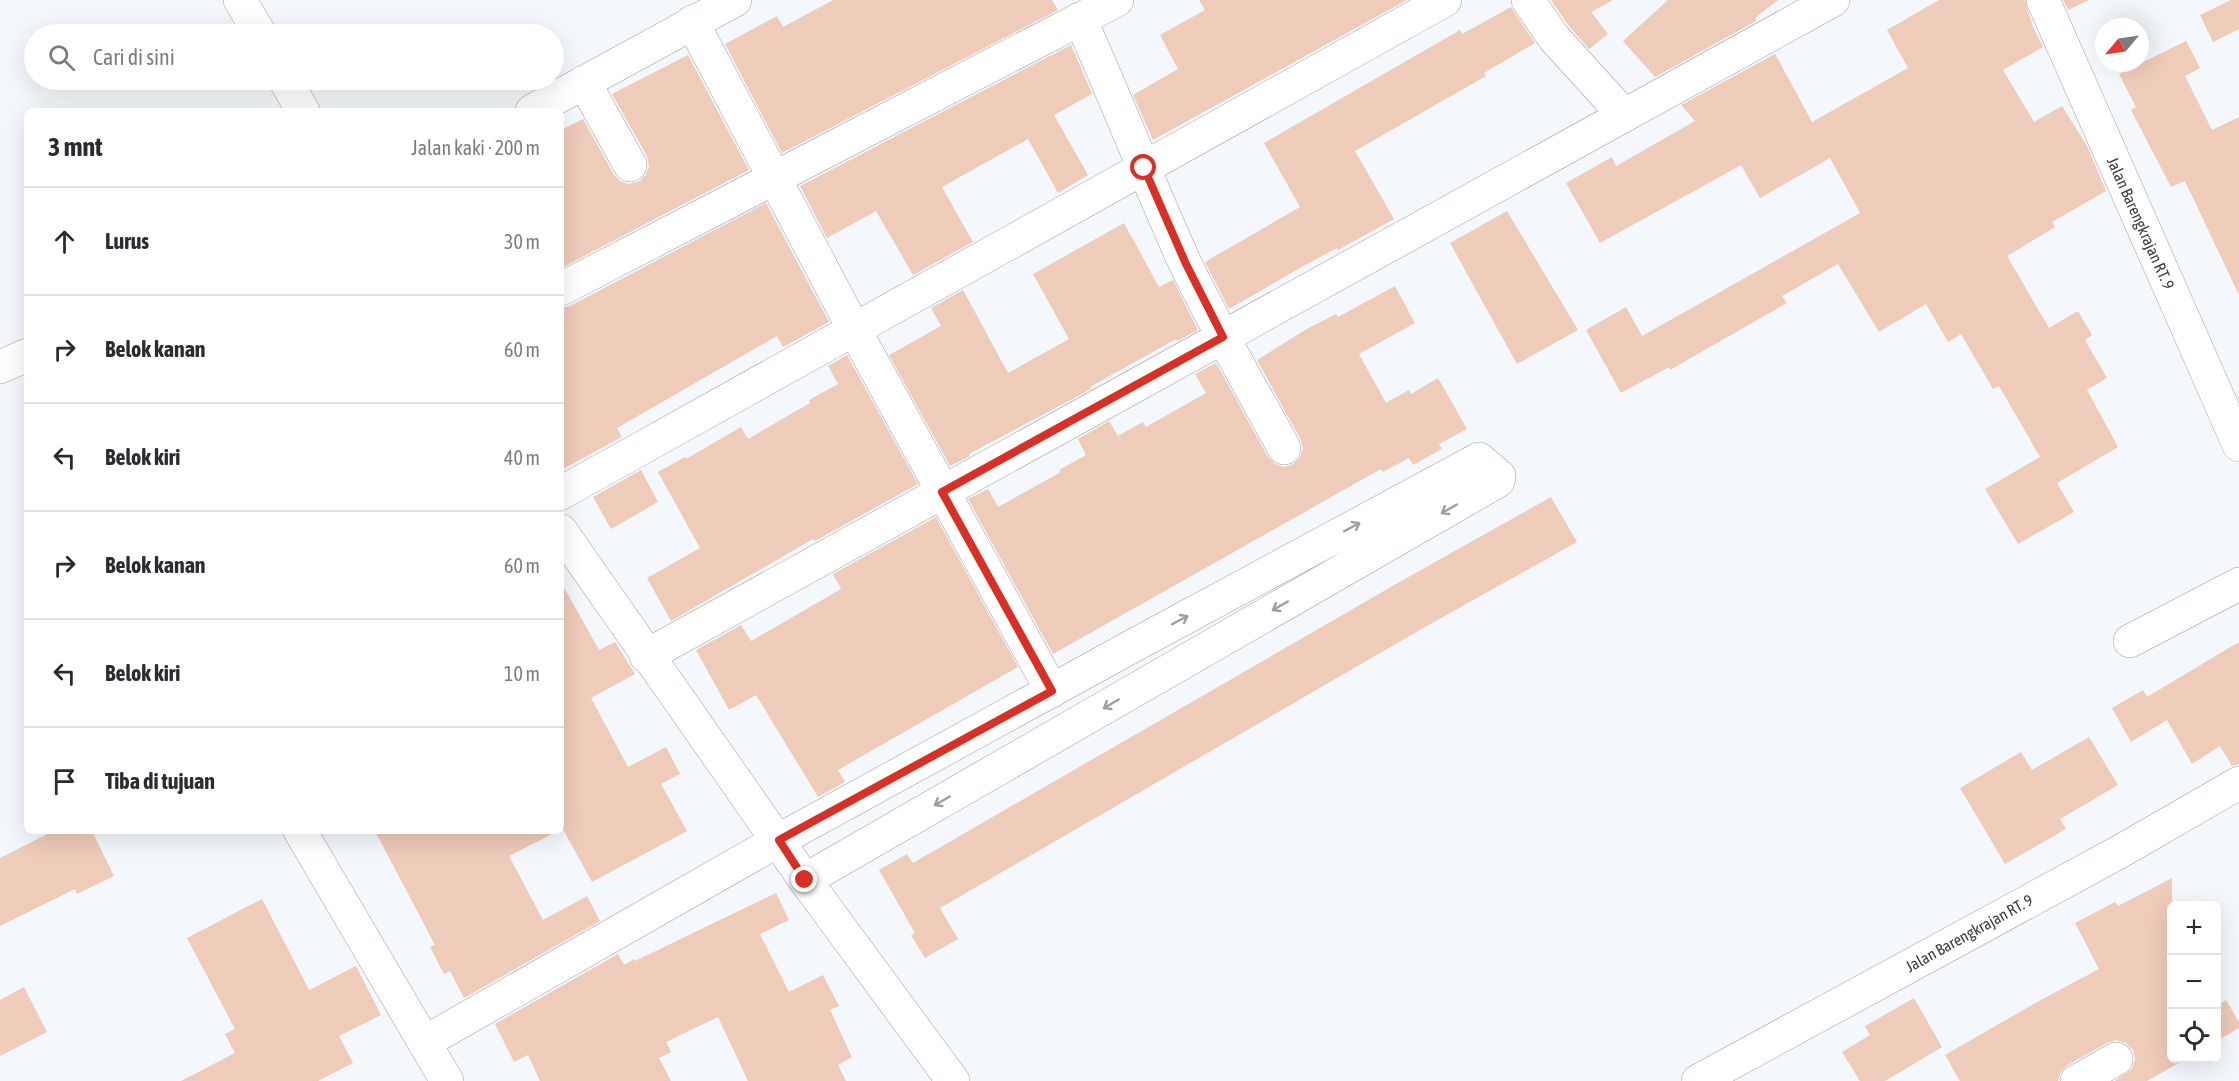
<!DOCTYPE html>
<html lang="id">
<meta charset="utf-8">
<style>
:root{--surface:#fff;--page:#f2f2f3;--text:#2b2b33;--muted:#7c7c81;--line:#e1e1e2}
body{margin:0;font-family:"Asap Condensed",sans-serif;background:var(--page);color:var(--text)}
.controls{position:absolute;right:18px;bottom:18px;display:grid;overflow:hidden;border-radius:9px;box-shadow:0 6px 24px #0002}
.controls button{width:54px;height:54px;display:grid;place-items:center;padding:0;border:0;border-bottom:2px solid var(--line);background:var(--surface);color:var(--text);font:30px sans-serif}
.compass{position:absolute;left:2095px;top:18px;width:54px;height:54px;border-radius:50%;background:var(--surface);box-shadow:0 6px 24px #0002;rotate:241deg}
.stop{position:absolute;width:18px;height:18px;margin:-14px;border:4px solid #d93025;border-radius:50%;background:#fff}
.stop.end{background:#d93025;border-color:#fff;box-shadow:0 2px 6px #0008}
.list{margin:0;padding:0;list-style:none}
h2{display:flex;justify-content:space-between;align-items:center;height:78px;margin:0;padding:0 24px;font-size:26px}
h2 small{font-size:20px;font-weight:400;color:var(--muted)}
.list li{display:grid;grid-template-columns:39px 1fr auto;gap:18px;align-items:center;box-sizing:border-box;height:108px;padding:0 24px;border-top:2px solid var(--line)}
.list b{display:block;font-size:22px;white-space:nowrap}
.list em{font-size:20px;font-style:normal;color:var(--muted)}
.icon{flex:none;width:33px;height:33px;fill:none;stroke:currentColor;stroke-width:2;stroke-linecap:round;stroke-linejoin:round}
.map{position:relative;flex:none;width:2239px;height:1081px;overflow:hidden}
.search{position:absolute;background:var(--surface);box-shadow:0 6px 24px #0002;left:24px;top:24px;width:540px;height:66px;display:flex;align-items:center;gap:15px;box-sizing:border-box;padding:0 21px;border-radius:33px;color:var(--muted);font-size:22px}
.panel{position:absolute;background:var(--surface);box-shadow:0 6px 24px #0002;left:24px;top:108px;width:540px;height:726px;border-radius:9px}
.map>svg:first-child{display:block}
</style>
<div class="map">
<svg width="2239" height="1081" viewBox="0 0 2239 1081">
<rect width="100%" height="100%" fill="#f4f7fb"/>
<g fill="#efcbb9">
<path d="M 833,0 L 1052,0 L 1058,10 L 782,153 L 725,44 L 777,16 L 783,27 Z"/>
<path d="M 1199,0 L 1407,0 L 1153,140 L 1133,95 L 1178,69 L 1160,35 L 1205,10 Z"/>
<path d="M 1551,0 L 1613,0 L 1591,12 L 1608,34 L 1589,49 L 1569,26 Z"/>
<path d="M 1668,0 L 1778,0 L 1755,18 L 1756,21 L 1655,77 L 1623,41 Z"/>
<path d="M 1939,0 L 2025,0 L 2033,27 L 2043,47 L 2003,70 L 2034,122 L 2062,106 L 2087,146 L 2106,191 L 2052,222 L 2055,227 L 2007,256 L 2049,328 L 2078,311 L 2092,335 L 2085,340 L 2107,378 L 2087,390 L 2118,447 L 2057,483 L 2074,512 L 2018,544 L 1985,489 L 2040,457 L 1999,386 L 1993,389 L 1961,334 L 1948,342 L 1926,304 L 1879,332 L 1838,264 L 1782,296 L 1787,303 L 1670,370 L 1669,367 L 1621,393 L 1586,330 L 1626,307 L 1642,336 L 1860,213 L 1830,158 L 1760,198 L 1741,165 L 1600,243 L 1566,183 L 1612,157 L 1616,166 L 1695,121 L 1681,105 L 1775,54 L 1812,122 L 1908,68 L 1887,30 Z"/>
<path d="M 2063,0 L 2089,0 L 2068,10 Z"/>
<path d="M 2231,0 L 2239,0 L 2239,29 L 2213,42 L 2200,15 Z"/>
<path d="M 1511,7 L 1535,43 L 1484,73 L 1486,76 L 1355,151 L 1394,219 L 1338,250 L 1337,248 L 1307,264 L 1229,309 L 1205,262 L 1300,207 L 1264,143 L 1460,30 L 1462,34 Z"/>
<path d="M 2186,41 L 2200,68 L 2185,76 L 2212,130 L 2239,117 L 2239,295 L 2185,181 L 2171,187 L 2131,110 L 2136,107 L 2119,74 Z"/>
<path d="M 1071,45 L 1092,94 L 1054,115 L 1088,175 L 1058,193 L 1028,139 L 942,187 L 973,242 L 913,275 L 876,211 L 827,238 L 800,186 Z"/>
<path d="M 688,55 L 749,170 L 561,268 L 561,130 L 583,119 L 614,175 L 620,181 L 629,184 L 640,181 L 646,174 L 649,166 L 647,156 L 612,94 Z"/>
<path d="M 766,203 L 829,322 L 783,347 L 777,336 L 617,428 L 622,437 L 561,470 L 561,308 L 570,306 Z"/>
<path d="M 1507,211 L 1578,330 L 1517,364 L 1450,243 Z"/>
<path d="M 1124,223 L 1159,287 L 1173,280 L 1198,330 L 1177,341 L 1176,339 L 1090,387 L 1091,389 L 969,454 L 970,456 L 950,466 L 889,355 L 941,326 L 931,308 L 963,290 L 1008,373 L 1069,339 L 1033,274 Z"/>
<path d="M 1395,286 L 1415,323 L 1359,354 L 1386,403 L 1409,390 L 1411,394 L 1438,378 L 1467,429 L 1439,444 L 1442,449 L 1413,465 L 1409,458 L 1383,472 L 1381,469 L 1053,654 L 968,499 L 988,489 L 998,507 L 1061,472 L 1059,470 L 1086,455 L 1078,439 L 1109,421 L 1118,436 L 1143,422 L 1146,427 L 1206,393 L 1195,374 L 1216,363 L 1268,457 L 1275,464 L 1284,467 L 1292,465 L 1300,457 L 1303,449 L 1301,440 L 1257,360 L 1305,330 L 1336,314 L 1338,317 Z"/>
<path d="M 847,355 L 918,484 L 815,541 L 813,539 L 671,621 L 647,578 L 700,548 L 658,472 L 685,457 L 686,459 L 741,427 L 748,439 L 810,403 L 809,400 L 838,384 L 828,366 Z"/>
<path d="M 641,470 L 658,502 L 611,529 L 593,497 Z"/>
<path d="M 1551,497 L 1577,542 L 1425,627 L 940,908 L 958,939 L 925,958 L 911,935 L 915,933 L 879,870 L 907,854 L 913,863 L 1396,584 Z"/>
<path d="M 936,517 L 1018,667 L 838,770 L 845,782 L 818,797 L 756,695 L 729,710 L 696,650 L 741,625 L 751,641 L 841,589 L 833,574 Z"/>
<path d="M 561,582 L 599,650 L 615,642 L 635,674 L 591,698 L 628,767 L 666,747 L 680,774 L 661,784 L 687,831 L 592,882 L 561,826 Z"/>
<path d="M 2239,642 L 2239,764 L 2232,766 L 2220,746 L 2192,764 L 2167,720 L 2131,742 L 2112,708 L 2143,690 L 2147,697 Z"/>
<path d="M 2089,737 L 2118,785 L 2060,819 L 2066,829 L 2005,864 L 1960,788 L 2021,752 L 2032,770 Z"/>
<path d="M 53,831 L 92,831 L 114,876 L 77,894 L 75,889 L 0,926 L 0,858 Z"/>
<path d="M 375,831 L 558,831 L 509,856 L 543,920 L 587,896 L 600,921 L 464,998 L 450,971 L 444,974 L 430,947 L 435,945 Z"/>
<path d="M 2172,878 L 2172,1059 L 2186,1059 L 2147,1081 L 2115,1081 L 2132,1069 L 2135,1059 L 2133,1050 L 2126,1043 L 2116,1040 L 2107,1043 L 2068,1065 L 2061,1072 L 2058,1081 L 1960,1081 L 1945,1055 L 2037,1002 L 2099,969 L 2075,923 L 2115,902 L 2118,906 Z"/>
<path d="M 776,893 L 789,920 L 760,934 L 789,992 L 823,975 L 839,1006 L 830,1010 L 852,1057 L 838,1065 L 846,1081 L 748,1081 L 718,1017 L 666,1042 L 671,1052 L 659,1058 L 671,1081 L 540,1081 L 528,1055 L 514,1062 L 495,1024 L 618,954 L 624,965 L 634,959 L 635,961 Z"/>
<path d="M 262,899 L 309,990 L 356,966 L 381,1015 L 339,1036 L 353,1063 L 318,1081 L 181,1081 L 235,1053 L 225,1034 L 235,1029 L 187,938 Z"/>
<path d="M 24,987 L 47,1032 L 0,1056 L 0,1000 Z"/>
<path d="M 1914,998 L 1942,1047 L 1885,1081 L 1860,1081 L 1842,1052 L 1870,1035 L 1865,1026 Z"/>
<path d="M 2226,1000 L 2239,1022 L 2239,1028 L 2217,1041 L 2217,1006 Z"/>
</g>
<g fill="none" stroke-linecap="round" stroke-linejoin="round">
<defs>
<g id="street">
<path d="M 240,0 L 260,34"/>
<path d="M 1528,0 L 1554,38 L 1624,115"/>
<path d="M 2043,0 L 2239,445"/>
<path d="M 1080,19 C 1117,100 1148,182 1185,263 C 1215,326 1251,387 1284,448"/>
<path d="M 692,22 L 854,329 L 1052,691"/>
<path d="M 285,80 L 303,111"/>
<path d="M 584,82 L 630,165"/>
<path d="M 532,111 L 735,0"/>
<path d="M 561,289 L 1117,0"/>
<path d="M 0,367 L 27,355"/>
<path d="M 561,493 L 1445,0"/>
<path d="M 561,531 L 805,880 L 953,1081"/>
<path d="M 2130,641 L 2239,584"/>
<path d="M 646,656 L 1833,0"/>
<path d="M 300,831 L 447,1081"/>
<path d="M 425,1042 L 779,840 L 1140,642 L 1479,459 L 1499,476 L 1498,481 L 805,880"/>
<path d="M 1698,1081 L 2121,851 L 2239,783"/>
<path d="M 2077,1081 L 2116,1059"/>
</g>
</defs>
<use href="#street" stroke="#9ea1a4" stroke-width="34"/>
<use href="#street" stroke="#fff" stroke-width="33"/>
</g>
<defs><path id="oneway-shaft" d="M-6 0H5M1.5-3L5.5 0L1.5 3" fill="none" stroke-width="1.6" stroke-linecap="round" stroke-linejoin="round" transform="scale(1.5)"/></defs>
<g stroke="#9d9e9e">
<use href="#oneway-shaft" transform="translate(1449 509) rotate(150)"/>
<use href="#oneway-shaft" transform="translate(1352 527) rotate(-28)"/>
<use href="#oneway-shaft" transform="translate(1280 606) rotate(150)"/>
<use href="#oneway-shaft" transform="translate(1180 620) rotate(-28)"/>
<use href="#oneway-shaft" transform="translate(1111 704) rotate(150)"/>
<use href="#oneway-shaft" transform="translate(942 801) rotate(150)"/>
</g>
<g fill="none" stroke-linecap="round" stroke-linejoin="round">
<path stroke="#d93025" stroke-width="8" d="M 805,880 L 779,840 L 1052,691 L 942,492 L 1223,337 L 1186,264 L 1144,168"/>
</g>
<g text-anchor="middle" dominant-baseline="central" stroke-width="6" stroke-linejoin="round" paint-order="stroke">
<g font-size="16" fill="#3b3c3d" stroke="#fff">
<text transform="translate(2141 223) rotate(66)">Jalan Barengkrajan RT. 9</text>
<text transform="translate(1969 933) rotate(-29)">Jalan Barengkrajan RT. 9</text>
</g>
</g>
</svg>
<div class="controls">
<button>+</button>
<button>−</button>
<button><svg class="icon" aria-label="locate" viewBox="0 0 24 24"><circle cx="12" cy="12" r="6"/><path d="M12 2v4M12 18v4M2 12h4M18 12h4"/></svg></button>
</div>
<svg class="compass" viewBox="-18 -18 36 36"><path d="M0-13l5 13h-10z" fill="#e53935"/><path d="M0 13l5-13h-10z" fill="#7c7c81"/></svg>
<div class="stop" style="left:1144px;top:168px"></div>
<div class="stop end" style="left:805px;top:880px"></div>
<div class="search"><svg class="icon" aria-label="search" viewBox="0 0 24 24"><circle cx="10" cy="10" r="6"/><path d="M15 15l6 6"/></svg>Cari di sini</div>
<section class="panel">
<h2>3 mnt<small>Jalan kaki · 200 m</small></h2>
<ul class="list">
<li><svg class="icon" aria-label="ahead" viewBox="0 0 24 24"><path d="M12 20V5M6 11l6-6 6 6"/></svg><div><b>Lurus</b></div><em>30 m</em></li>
<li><svg class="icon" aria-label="right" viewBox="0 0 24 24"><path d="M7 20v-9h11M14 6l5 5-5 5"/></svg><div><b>Belok kanan</b></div><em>60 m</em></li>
<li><svg class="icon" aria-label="left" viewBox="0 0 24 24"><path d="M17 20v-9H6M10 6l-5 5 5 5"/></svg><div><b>Belok kiri</b></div><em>40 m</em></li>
<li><svg class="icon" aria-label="right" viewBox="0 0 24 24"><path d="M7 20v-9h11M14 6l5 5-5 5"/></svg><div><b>Belok kanan</b></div><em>60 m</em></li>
<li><svg class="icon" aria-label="left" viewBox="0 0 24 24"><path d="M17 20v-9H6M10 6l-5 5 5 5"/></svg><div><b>Belok kiri</b></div><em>10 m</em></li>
<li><svg class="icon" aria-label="arrive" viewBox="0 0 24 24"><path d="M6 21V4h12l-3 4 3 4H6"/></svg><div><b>Tiba di tujuan</b></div></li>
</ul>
</section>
</div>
